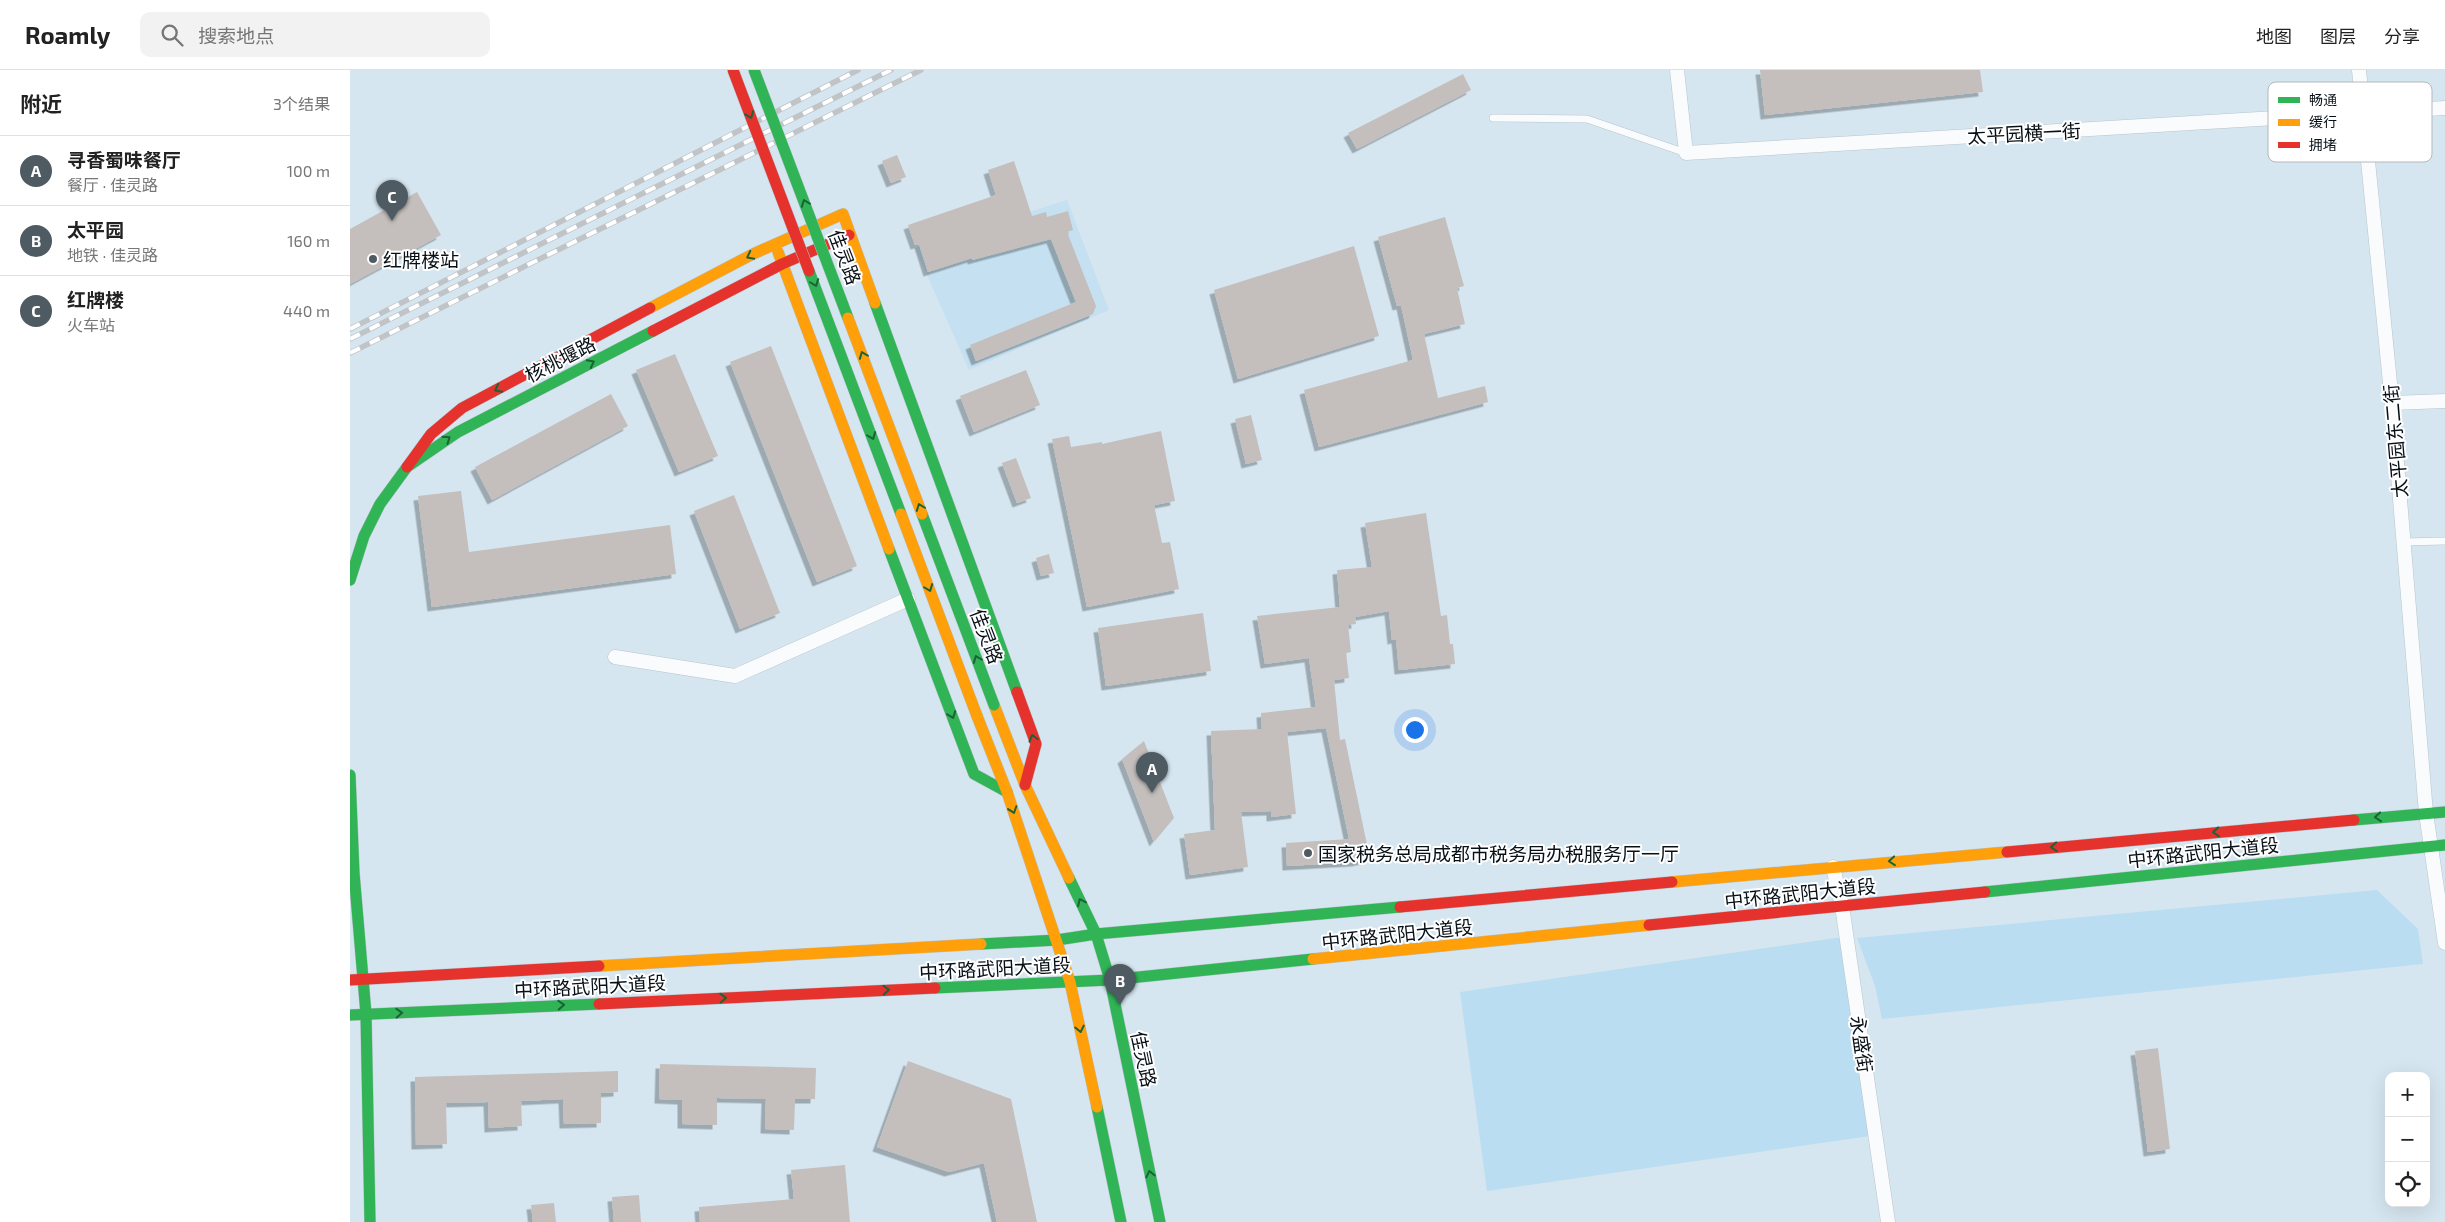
<!DOCTYPE html>
<html lang="zh">
<meta charset="utf-8">
<style>
:root{--surface:#fff;--page:#f2f2f2;--text:#222;--muted:#767676;--line:#e0e0e0;--accent:#4f5b62}
body{margin:0;font-family:"Exo 2","Noto Sans SC",sans-serif;background:var(--page);color:var(--text)}
.controls{position:absolute;right:15px;bottom:15px;display:grid;overflow:hidden;border-radius:10px;box-shadow:0 5px 20px #0002}
.controls button{width:45px;height:45px;display:grid;place-items:center;padding:0;border:0;border-bottom:1px solid var(--line);background:var(--surface);color:var(--text);font:25px sans-serif}
.you{position:absolute;left:1064px;top:659px;width:18px;height:18px;margin:-12px;border:4px solid #fff;border-radius:50%;background:#1a73e8;box-shadow:0 0 0 8px #1a73e833}
.badge{display:grid;place-items:center;width:32px;height:32px;border-radius:50%;background:var(--accent);color:#fff;font-size:16px;font-weight:700}
.pin{position:absolute;translate:-50% -41px;filter:drop-shadow(0 1px 2px #0008)}
.pin::after{content:'';position:absolute;top:26px;width:18px;height:15px;background:inherit;clip-path:polygon(0 0,100% 0,50% 100%)}
.list{margin:0;padding:0;list-style:none}
h2{display:flex;justify-content:space-between;align-items:center;height:65px;margin:0;padding:0 20px;font-size:21px}
h2 small{font-size:16px;font-weight:400;color:var(--muted)}
.list li{display:grid;grid-template-columns:32px 1fr auto;gap:15px;align-items:center;box-sizing:border-box;height:70px;padding:0 20px;border-top:1px solid var(--line)}
.list b{display:block;font-size:19px;white-space:nowrap}
.list p{margin:0;font-size:16px;white-space:nowrap;color:var(--muted)}
.list em{font-size:16px;font-style:normal;color:var(--muted)}
.icon{flex:none;width:28px;height:28px;fill:none;stroke:currentColor;stroke-width:2;stroke-linecap:round;stroke-linejoin:round}
.map{position:relative;flex:none;width:2095px;height:1152px;overflow:hidden}
header{display:flex;align-items:center;gap:30px;box-sizing:border-box;height:70px;padding:0 25px;background:var(--surface);border-bottom:1px solid var(--line)}
header strong{font-size:24px}
nav{display:flex;gap:28px;margin-inline-start:auto;font-size:18px}
.search{width:350px;height:45px;background:var(--page);display:flex;align-items:center;gap:12px;box-sizing:border-box;padding:0 18px;border-radius:10px;color:var(--muted);font-size:19px}
main{display:flex}
aside{flex:1;background:var(--surface)}
.map>svg:first-child{display:block}
</style>
<header>
<strong>Roamly</strong>
<div class="search"><svg class="icon" aria-label="search" viewBox="0 0 24 24"><circle cx="10" cy="10" r="6"/><path d="M15 15l6 6"/></svg>搜索地点</div>
<nav><a>地图</a><a>图层</a><a>分享</a></nav>
</header>
<main>
<aside>
<h2>附近<small>3个结果</small></h2>
<ul class="list">
<li><span class="badge">A</span><div><b>寻香蜀味餐厅</b><p>餐厅 · 佳灵路</p></div><em>100 m</em></li>
<li><span class="badge">B</span><div><b>太平园</b><p>地铁 · 佳灵路</p></div><em>160 m</em></li>
<li><span class="badge">C</span><div><b>红牌楼</b><p>火车站</p></div><em>440 m</em></li>
</ul>
</aside>
<div class="map">
<svg width="2095" height="1152" viewBox="0 0 2095 1152">
<defs>
<filter id="shadow"><feDropShadow dx="-4.5" dy="4.5" stdDeviation="0" flood-color="#0004"/></filter>
</defs>
<rect width="100%" height="100%" fill="#d6e6f0"/>
<path fill="#c5e0f0" d="M 717,130 L 759,240 L 619,300 L 565,178 Z"/>
<g fill="#baddf2">
<path d="M 2027,820 L 2068,859 L 2073,894 L 1532,949 L 1525,916 L 1507,868 Z"/>
<path d="M 1493,867 L 1520,1066 L 1137,1121 L 1110,922 Z"/>
</g>
<g fill="#c4bfbc" filter="url(#shadow)">
<path d="M 1410,0 L 1630,0 L 1633,22 L 1415,45 Z"/>
<path d="M 1113,4 L 1121,20 L 1007,79 L 998,63 Z"/>
<path d="M 547,85 L 556,107 L 541,113 L 532,91 Z"/>
<path d="M 664,91 L 682,146 L 696,142 L 697,147 L 718,141 L 723,160 L 717,162 L 746,236 L 743,244 L 626,291 L 620,275 L 726,232 L 701,169 L 622,190 L 622,188 L 578,202 L 569,174 L 565,175 L 558,155 L 646,125 L 638,100 Z"/>
<path d="M 67,122 L 91,165 L 0,214 L 0,159 Z"/>
<path d="M 1095,147 L 1114,216 L 1107,218 L 1115,254 L 1074,264 L 1088,328 L 1135,316 L 1138,332 L 969,377 L 954,320 L 1063,290 L 1051,235 L 1047,236 L 1028,167 Z"/>
<path d="M 1004,176 L 1029,266 L 888,309 L 864,220 Z"/>
<path d="M 421,276 L 507,496 L 467,512 L 380,292 Z"/>
<path d="M 325,284 L 368,386 L 329,402 L 286,300 Z"/>
<path d="M 676,300 L 690,335 L 624,362 L 610,326 Z"/>
<path d="M 261,324 L 278,356 L 142,430 L 125,397 Z"/>
<path d="M 901,345 L 912,390 L 896,394 L 885,349 Z"/>
<path d="M 811,361 L 825,431 L 804,435 L 812,473 L 820,472 L 829,519 L 737,537 L 702,369 L 719,366 L 721,377 L 752,372 L 752,374 Z"/>
<path d="M 666,388 L 681,428 L 667,433 L 652,393 Z"/>
<path d="M 111,421 L 119,482 L 320,455 L 326,504 L 82,537 L 68,426 Z"/>
<path d="M 384,425 L 430,543 L 390,559 L 344,441 Z"/>
<path d="M 1076,443 L 1091,546 L 1097,545 L 1100,574 L 1103,574 L 1105,594 L 1049,600 L 1046,569 L 1042,570 L 1039,541 L 1005,547 L 1006,554 L 998,555 L 1001,582 L 996,583 L 999,608 L 984,610 L 990,670 L 995,669 L 1020,789 L 1006,792 L 937,796 L 936,773 L 999,769 L 976,658 L 937,662 L 946,744 L 921,747 L 921,741 L 891,742 L 898,797 L 840,805 L 834,764 L 865,760 L 861,661 L 912,659 L 911,643 L 966,637 L 959,588 L 915,594 L 907,546 L 990,537 L 987,500 L 1022,497 L 1015,453 Z"/>
<path d="M 699,484 L 704,503 L 691,506 L 686,488 Z"/>
<path d="M 853,543 L 861,601 L 756,616 L 748,558 Z"/>
<path d="M 794,671 L 824,748 L 804,772 L 772,689 Z"/>
<path d="M 1808,978 L 1820,1079 L 1798,1082 L 1785,981 Z"/>
<path d="M 558,991 L 661,1029 L 687,1152 L 647,1152 L 634,1093 L 599,1102 L 527,1077 Z"/>
<path d="M 310,994 L 466,998 L 465,1029 L 445,1029 L 444,1060 L 415,1059 L 416,1029 L 367,1028 L 367,1055 L 332,1054 L 332,1030 L 309,1029 Z"/>
<path d="M 268,1001 L 268,1022 L 251,1023 L 251,1053 L 214,1054 L 213,1029 L 171,1031 L 172,1056 L 139,1058 L 138,1032 L 96,1033 L 97,1074 L 66,1075 L 65,1007 Z"/>
<path d="M 495,1095 L 500,1152 L 350,1152 L 349,1137 L 444,1129 L 441,1100 Z"/>
<path d="M 289,1125 L 291,1152 L 264,1152 L 262,1127 Z"/>
<path d="M 204,1133 L 206,1152 L 183,1152 L 181,1135 Z"/>
</g>
<g fill="none" stroke-linecap="round" stroke-linejoin="round">
<defs>
<g id="lane">
<path d="M 1143,48 L 1237,49 L 1336,83"/>
<path d="M 2054,472 L 2095,471"/>
</g>
<g id="street">
<path d="M 1327,0 L 1336,83 L 2095,38"/>
<path d="M 2009,0 L 2042,333 L 2076,743 L 2095,873"/>
<path d="M 2042,333 L 2095,331"/>
<path d="M 265,587 L 385,606 L 558,529"/>
<path d="M 1483,797 L 1492,836 L 1538,1152"/>
</g>
<g id="fast">
<path d="M 525,233 L 667,622"/>
<path d="M 539,479 L 624,704 L 657,722"/>
<path d="M 0,510 L 14,466 L 30,434 L 57,397 L 108,362 L 303,261"/>
<path d="M 0,705 L 4,803 L 16,944 L 20,1152"/>
<path d="M 2004,750 L 2095,742"/>
<path d="M 719,808 L 746,864 L 760,910 L 810,1152"/>
<path d="M 1635,822 L 2095,775"/>
<path d="M 631,874 L 707,870 L 746,864 L 1050,837"/>
<path d="M 585,918 L 760,910 L 963,889"/>
<path d="M 0,945 L 249,934"/>
<path d="M 747,1037 L 771,1152"/>
</g>
<g id="slow">
<path d="M 428,182 L 539,479"/>
<path d="M 300,238 L 403,184 L 493,144 L 525,233"/>
<path d="M 644,635 L 675,715 L 719,808"/>
<path d="M 627,646 L 657,722 L 720,912 L 747,1037"/>
<path d="M 1322,812 L 1657,782"/>
<path d="M 963,889 L 1299,855"/>
<path d="M 249,896 L 631,874"/>
</g>
<g id="jam">
<path d="M 303,261 L 432,194 L 499,165"/>
<path d="M 57,397 L 81,364 L 112,338 L 300,238"/>
<path d="M 667,622 L 686,674 L 675,715"/>
<path d="M 1657,782 L 2004,750"/>
<path d="M 1050,837 L 1322,812"/>
<path d="M 1299,855 L 1635,822"/>
<path d="M 0,910 L 249,896"/>
<path d="M 249,934 L 585,918"/>
</g>
</defs>
<use href="#lane" stroke="#b7c4cc" stroke-width="8"/>
<use href="#street" stroke="#b7c4cc" stroke-width="15"/>
<use href="#fast" stroke="#b7c4cc" stroke-width="12"/>
<use href="#slow" stroke="#b7c4cc" stroke-width="12"/>
<use href="#jam" stroke="#b7c4cc" stroke-width="12"/>
<use href="#lane" stroke="#f9fbfd" stroke-width="7"/>
<use href="#street" stroke="#f9fbfd" stroke-width="14"/>
<use href="#fast" stroke="#30b455" stroke-width="11"/>
<use href="#slow" stroke="#ff9f0a" stroke-width="11"/>
<use href="#jam" stroke="#e5322d" stroke-width="11"/>
<defs>
<g id="rail">
<path d="M 0,259 L 508,0"/>
<path d="M 0,269 L 541,0"/>
<path d="M 0,283 L 571,0"/>
</g>
</defs>
<use href="#rail" stroke="#c0c4c7" stroke-width="5.5"/>
<use href="#rail" stroke="#fff" stroke-width="4" stroke-dasharray="11" stroke-linecap="butt"/>
<defs>
<g id="fast-bridge">
<path d="M 404,0 L 498,248"/>
<path d="M 459,201 L 551,444"/>
<path d="M 572,444 L 644,635"/>
</g>
<g id="slow-bridge">
<path d="M 498,248 L 572,444"/>
<path d="M 551,444 L 627,646"/>
</g>
<path id="jam-bridge" d="M 383,0 L 459,201"/>
</defs>
<use href="#fast-bridge" stroke="#b7c4cc" stroke-width="12" stroke-linecap="butt"/>
<use href="#slow-bridge" stroke="#b7c4cc" stroke-width="12" stroke-linecap="butt"/>
<use href="#jam-bridge" stroke="#b7c4cc" stroke-width="12" stroke-linecap="butt"/>
<use href="#fast-bridge" stroke="#30b455" stroke-width="11"/>
<use href="#slow-bridge" stroke="#ff9f0a" stroke-width="11"/>
<use href="#jam-bridge" stroke="#e5322d" stroke-width="11"/>
</g>
<defs><path id="oneway-chevron" d="M-2-3.5L2.5 0L-2 3.5" fill="none" stroke-width="1.6" stroke-linecap="round" stroke-linejoin="round" transform="scale(1.25)"/></defs>
<g stroke="#1c6236">
<use href="#oneway-chevron" transform="translate(400 45) rotate(69)"/>
<use href="#oneway-chevron" transform="translate(455 133) rotate(-111)"/>
<use href="#oneway-chevron" transform="translate(400 186) rotate(153)"/>
<use href="#oneway-chevron" transform="translate(465 213) rotate(69)"/>
<use href="#oneway-chevron" transform="translate(513 285) rotate(-111)"/>
<use href="#oneway-chevron" transform="translate(241 293) rotate(-27)"/>
<use href="#oneway-chevron" transform="translate(148 319) rotate(152)"/>
<use href="#oneway-chevron" transform="translate(522 366) rotate(69)"/>
<use href="#oneway-chevron" transform="translate(97 369) rotate(-35)"/>
<use href="#oneway-chevron" transform="translate(570 437) rotate(-111)"/>
<use href="#oneway-chevron" transform="translate(579 518) rotate(69)"/>
<use href="#oneway-chevron" transform="translate(627 589) rotate(-111)"/>
<use href="#oneway-chevron" transform="translate(602 645) rotate(69)"/>
<use href="#oneway-chevron" transform="translate(683 668) rotate(-106)"/>
<use href="#oneway-chevron" transform="translate(663 740) rotate(71)"/>
<use href="#oneway-chevron" transform="translate(2028 747) rotate(175)"/>
<use href="#oneway-chevron" transform="translate(1866 762) rotate(175)"/>
<use href="#oneway-chevron" transform="translate(1704 777) rotate(175)"/>
<use href="#oneway-chevron" transform="translate(1542 791) rotate(175)"/>
<use href="#oneway-chevron" transform="translate(731 832) rotate(-115)"/>
<use href="#oneway-chevron" transform="translate(536 920) rotate(-3)"/>
<use href="#oneway-chevron" transform="translate(373 928) rotate(-3)"/>
<use href="#oneway-chevron" transform="translate(211 935) rotate(-3)"/>
<use href="#oneway-chevron" transform="translate(49 943) rotate(-3)"/>
<use href="#oneway-chevron" transform="translate(730 959) rotate(78)"/>
<use href="#oneway-chevron" transform="translate(800 1104) rotate(-102)"/>
</g>
<g fill="#4f5b62" stroke="#fff" stroke-width="2">
<circle cx="23" cy="189" r="5"/>
<circle cx="958" cy="783" r="5"/>
</g>
<g text-anchor="middle" dominant-baseline="central" stroke-width="4" stroke-linejoin="round" paint-order="stroke">
<g font-size="19" fill="#071016" stroke="#fff">
<text transform="translate(1674 63) rotate(-3)">太平园横一街</text>
<text transform="translate(495 187) rotate(69)">佳灵路</text>
<text transform="translate(210 289) rotate(-27)">核桃堰路</text>
<text transform="translate(2045 371) rotate(-95)">太平园东二街</text>
<text transform="translate(637 566) rotate(69)">佳灵路</text>
<text transform="translate(1853 782) rotate(-6)">中环路武阳大道段</text>
<text transform="translate(1450 823) rotate(-6)">中环路武阳大道段</text>
<text transform="translate(1047 864) rotate(-6)">中环路武阳大道段</text>
<text transform="translate(645 898) rotate(-3)">中环路武阳大道段</text>
<text transform="translate(240 916) rotate(-3)">中环路武阳大道段</text>
<text transform="translate(1512 974) rotate(82)">永盛街</text>
<text transform="translate(794 989) rotate(78)">佳灵路</text>
</g>
<g font-size="19" fill="#071016" stroke="#fff" text-anchor="start">
<text x="33" y="189">红牌楼站</text>
<text x="968" y="783">国家税务总局成都市税务局办税服务厅一厅</text>
</g>
</g>
<rect x="1918" y="12" width="164" height="80" rx="8" fill="#fff" stroke="#b5b7b9" stroke-width="1"/>
<rect x="1928" y="27" width="22" height="6" fill="#30b455"/>
<rect x="1928" y="49" width="22" height="7" fill="#ff9f0a"/>
<rect x="1928" y="72" width="22" height="6" fill="#e5322d"/>
<g font-size="14" fill="#071016">
<text x="1959" y="35">畅通</text>
<text x="1959" y="57">缓行</text>
<text x="1959" y="80">拥堵</text>
</g>
</svg>
<div class="controls">
<button>+</button>
<button>−</button>
<button><svg class="icon" aria-label="locate" viewBox="0 0 24 24"><circle cx="12" cy="12" r="6"/><path d="M12 2v4M12 18v4M2 12h4M18 12h4"/></svg></button>
</div>
<div class="you"></div>
<div class="pin badge" style="left:802px;top:723px">A</div>
<div class="pin badge" style="left:770px;top:935px">B</div>
<div class="pin badge" style="left:42px;top:151px">C</div>
</div>
</main>
